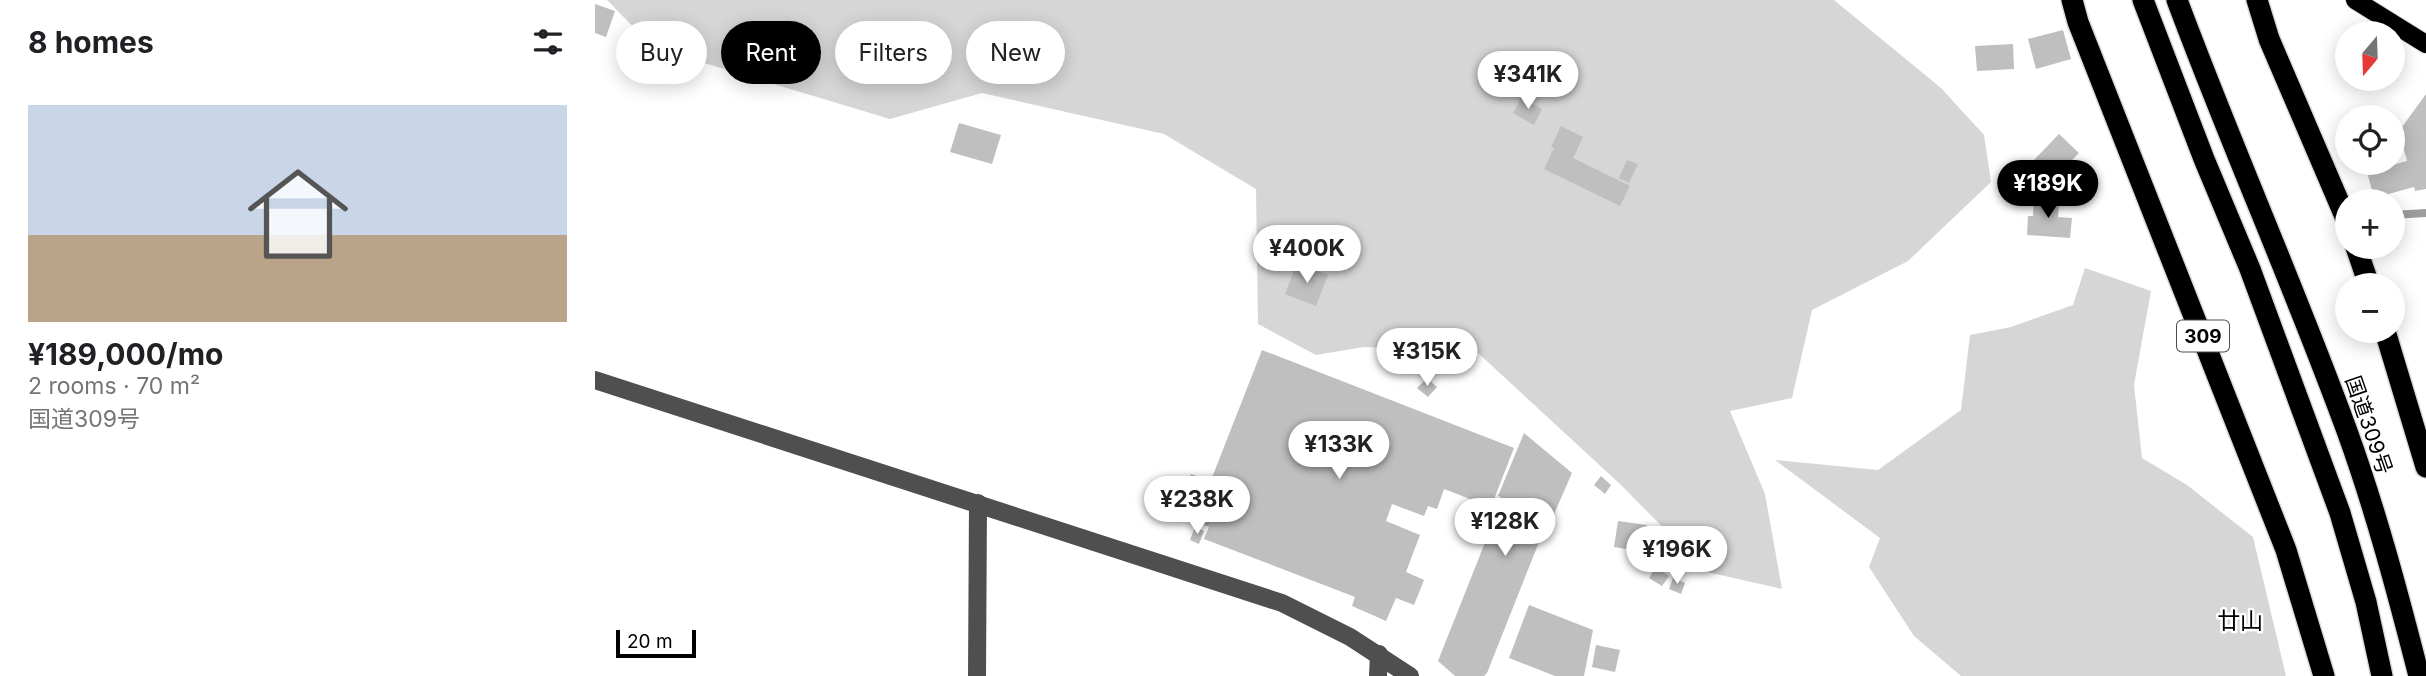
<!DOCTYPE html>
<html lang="en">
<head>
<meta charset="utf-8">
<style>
	:root { --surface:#fff; --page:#f6f6f6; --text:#202124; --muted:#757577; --line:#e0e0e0; --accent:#000 }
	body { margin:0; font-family:Inter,"Noto Sans JP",sans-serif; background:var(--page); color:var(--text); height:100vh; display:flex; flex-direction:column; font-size:26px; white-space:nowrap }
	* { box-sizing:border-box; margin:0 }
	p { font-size:23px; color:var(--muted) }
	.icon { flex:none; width:38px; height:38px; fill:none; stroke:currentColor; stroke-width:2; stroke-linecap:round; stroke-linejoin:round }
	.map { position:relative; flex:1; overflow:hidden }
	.panel { display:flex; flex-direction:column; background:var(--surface); width:595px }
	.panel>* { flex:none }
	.hud { position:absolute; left:21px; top:21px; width:665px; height:63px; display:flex; gap:14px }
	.needle { width:46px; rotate:199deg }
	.buttons { position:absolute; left:1740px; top:21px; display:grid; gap:14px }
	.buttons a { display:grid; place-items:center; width:70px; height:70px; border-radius:50%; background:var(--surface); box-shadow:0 4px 18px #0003; font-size:35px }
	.scale { position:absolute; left:21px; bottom:18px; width:80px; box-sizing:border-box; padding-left:7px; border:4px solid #000; border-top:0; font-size:19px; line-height:24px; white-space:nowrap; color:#000; -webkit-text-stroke:5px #fff; paint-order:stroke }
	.price { position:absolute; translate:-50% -60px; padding:0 16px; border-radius:24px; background:#fff; color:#222; font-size:23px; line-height:46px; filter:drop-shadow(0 2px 4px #0008) }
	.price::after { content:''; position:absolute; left:50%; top:42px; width:21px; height:16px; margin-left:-10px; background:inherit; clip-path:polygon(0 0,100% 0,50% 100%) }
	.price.on { background:var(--accent); color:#fff }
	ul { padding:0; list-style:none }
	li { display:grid; align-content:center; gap:14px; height:371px; padding:0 28px }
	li+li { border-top:2px solid var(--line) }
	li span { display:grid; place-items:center; height:217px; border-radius:0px; color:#555 }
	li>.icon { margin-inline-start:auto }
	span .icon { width:126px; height:126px; fill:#fffc; stroke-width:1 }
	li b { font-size:30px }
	h2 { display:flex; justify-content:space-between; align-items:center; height:84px; padding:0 28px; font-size:30px }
	.chip { padding:0 24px; border-radius:32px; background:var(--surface); box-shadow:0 4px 18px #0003; font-size:24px; line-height:63px }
	.chip.on { background:var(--accent); color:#fff }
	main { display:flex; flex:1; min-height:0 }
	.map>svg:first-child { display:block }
	.green { fill:#d6d6d6 }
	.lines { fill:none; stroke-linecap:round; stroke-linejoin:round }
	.stream { stroke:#9d9d9d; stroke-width:8 }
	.building { fill:#bfbfbf }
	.major-casing { stroke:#dbdbdb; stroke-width:20 }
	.highway-casing { stroke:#dbdbdb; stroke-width:24 }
	.minor { stroke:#4f4f4f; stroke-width:18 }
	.major { stroke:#000; stroke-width:18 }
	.highway { stroke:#000; stroke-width:21 }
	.labels { text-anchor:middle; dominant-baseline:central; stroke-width:5; stroke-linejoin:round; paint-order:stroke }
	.shield { fill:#fff; stroke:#4c4c4c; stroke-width:2 }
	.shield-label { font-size:19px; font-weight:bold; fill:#000 }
	.street-label { font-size:21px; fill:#000; stroke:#fff }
	.neighbourhood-label { font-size:23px; fill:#000; stroke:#fff }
</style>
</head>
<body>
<main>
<section class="panel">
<h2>8 homes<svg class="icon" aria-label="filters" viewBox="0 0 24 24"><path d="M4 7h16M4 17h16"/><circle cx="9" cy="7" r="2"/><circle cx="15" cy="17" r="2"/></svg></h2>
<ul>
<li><span style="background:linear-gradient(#c9d6e8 60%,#b9a48a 0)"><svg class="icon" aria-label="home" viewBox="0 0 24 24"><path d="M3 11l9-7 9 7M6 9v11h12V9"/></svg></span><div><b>¥189,000/mo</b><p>2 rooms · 70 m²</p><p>国道309号</p></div></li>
</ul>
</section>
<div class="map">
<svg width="1831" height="676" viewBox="0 0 1831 676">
	<rect width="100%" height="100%" fill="#fff"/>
	<g class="green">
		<path d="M 12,0 L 1239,0 L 1346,88 L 1389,135 L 1396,182 L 1313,261 L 1217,310 L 1197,398 L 1135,411 L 1170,494 L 1187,589 L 1112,572 L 1025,484 L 882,352 L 769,347 L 721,355 L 663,324 L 661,189 L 569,134 L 387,93 L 295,119 L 59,48 Z"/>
		<path d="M 1490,268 L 1556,291 L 1539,385 L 1547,458 L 1592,485 L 1658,537 L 1691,676 L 1366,676 L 1319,636 L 1274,567 L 1285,538 L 1180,460 L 1283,470 L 1366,410 L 1375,335 L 1416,327 L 1478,305 Z"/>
	</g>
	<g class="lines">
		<path class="stream" d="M 1797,215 L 1831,213"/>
	</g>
	<g class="building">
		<path d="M 0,4 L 20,11 L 11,37 L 0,33 Z"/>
		<path d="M 1468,30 L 1476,59 L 1441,69 L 1433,39 Z"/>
		<path d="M 1418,44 L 1419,69 L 1382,71 L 1380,46 Z"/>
		<path d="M 1831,94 L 1831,189 L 1820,191 L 1819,187 L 1779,198 L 1772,172 L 1812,161 L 1804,131 Z"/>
		<path d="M 926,98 L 947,109 L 939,125 L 918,113 Z"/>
		<path d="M 364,123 L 406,135 L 397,164 L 355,152 Z"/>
		<path d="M 966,126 L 988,137 L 978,158 L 1035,186 L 1025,206 L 949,169 L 959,148 L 956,147 Z"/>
		<path d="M 1464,134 L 1484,153 L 1466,171 L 1463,168 L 1456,170 L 1449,166 L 1446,169 L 1438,161 Z"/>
		<path d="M 1032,160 L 1043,164 L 1034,183 L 1024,178 Z"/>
		<path d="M 1440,170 L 1460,171 L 1459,186 L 1439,185 Z"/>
		<path d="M 1439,197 L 1464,198 L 1463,217 L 1477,218 L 1475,238 L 1432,235 L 1433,216 L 1438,216 Z"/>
		<path d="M 702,263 L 733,275 L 721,306 L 690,294 Z"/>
		<path d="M 667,350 L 919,448 L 896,507 L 849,489 L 842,509 L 833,506 L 829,516 L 797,504 L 791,521 L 825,535 L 811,572 L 829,580 L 819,605 L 801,598 L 791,621 L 757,606 L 760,597 L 609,539 L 614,527 L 600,521 Z"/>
		<path d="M 832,378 L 842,387 L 833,397 L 822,388 Z"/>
		<path d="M 929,433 L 977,473 L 953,528 L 950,527 L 892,673 L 889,676 L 860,676 L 843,661 L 897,525 L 879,517 L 884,504 L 902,511 L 906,497 L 903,496 Z"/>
		<path d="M 596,474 L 612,480 L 606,495 L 590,489 Z"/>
		<path d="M 1006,476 L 1016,485 L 1010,494 L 999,485 Z"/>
		<path d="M 1023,521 L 1052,525 L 1048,552 L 1019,547 Z"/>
		<path d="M 600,527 L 609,531 L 604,544 L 595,540 Z"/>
		<path d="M 1059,533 L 1085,549 L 1075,571 L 1066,566 L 1067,562 L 1049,553 Z"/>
		<path d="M 1061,567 L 1074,576 L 1067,586 L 1054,578 Z"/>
		<path d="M 1078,578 L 1090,583 L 1086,594 L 1074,589 Z"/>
		<path d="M 934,605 L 998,630 L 989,676 L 960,676 L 914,658 Z"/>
		<path d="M 1001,645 L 1025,650 L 1020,672 L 997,667 Z"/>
	</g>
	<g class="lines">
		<g class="major-casing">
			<path id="major" d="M 1760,0 L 1831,44"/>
		</g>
		<g class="highway-casing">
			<g id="highway">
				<path d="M 1477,0 L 1483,22 L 1691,550 L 1729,676"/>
				<path d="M 1548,0 L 1609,159 L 1655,269 L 1745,513 L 1771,602 L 1787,676"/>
				<path d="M 1582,0 C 1636,145 1699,286 1752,431 C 1781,511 1803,594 1824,676"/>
				<path d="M 1662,0 L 1674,39 L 1752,221"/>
				<path d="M 1761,247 L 1774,285"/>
				<path d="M 1790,331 L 1831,467"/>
			</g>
		</g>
		<g class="minor">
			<path d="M 0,380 L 687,603 L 755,637 L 815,676"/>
			<path d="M 382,676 L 383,503"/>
			<path d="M 783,676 L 784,654"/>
		</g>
		<use href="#major" class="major"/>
		<use href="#highway" class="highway"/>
	</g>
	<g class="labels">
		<rect class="shield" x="1582" y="320.5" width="52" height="31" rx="5"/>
		<g class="shield-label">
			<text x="1608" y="336">309</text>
		</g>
		<g class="street-label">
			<text transform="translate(1774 425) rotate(71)">国道309号</text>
		</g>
		<g class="neighbourhood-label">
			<text x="1645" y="621">廿山</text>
		</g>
	</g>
</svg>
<div class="buttons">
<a><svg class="needle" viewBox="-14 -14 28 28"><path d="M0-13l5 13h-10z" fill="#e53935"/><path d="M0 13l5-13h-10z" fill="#757577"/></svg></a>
<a><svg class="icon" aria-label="locate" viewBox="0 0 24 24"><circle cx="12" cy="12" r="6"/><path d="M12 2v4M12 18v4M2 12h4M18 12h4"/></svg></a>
<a>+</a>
<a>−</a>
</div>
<div class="scale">20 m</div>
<b class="price" style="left:933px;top:111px">¥341K</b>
<b class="price on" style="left:1453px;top:220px">¥189K</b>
<b class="price" style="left:712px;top:285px">¥400K</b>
<b class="price" style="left:832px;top:388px">¥315K</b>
<b class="price" style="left:744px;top:481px">¥133K</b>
<b class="price" style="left:602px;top:536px">¥238K</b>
<b class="price" style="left:910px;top:558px">¥128K</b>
<b class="price" style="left:1082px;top:586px">¥196K</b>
<div class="hud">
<a class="chip">Buy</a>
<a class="chip on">Rent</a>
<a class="chip">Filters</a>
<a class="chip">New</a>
</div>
</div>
</main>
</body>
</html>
